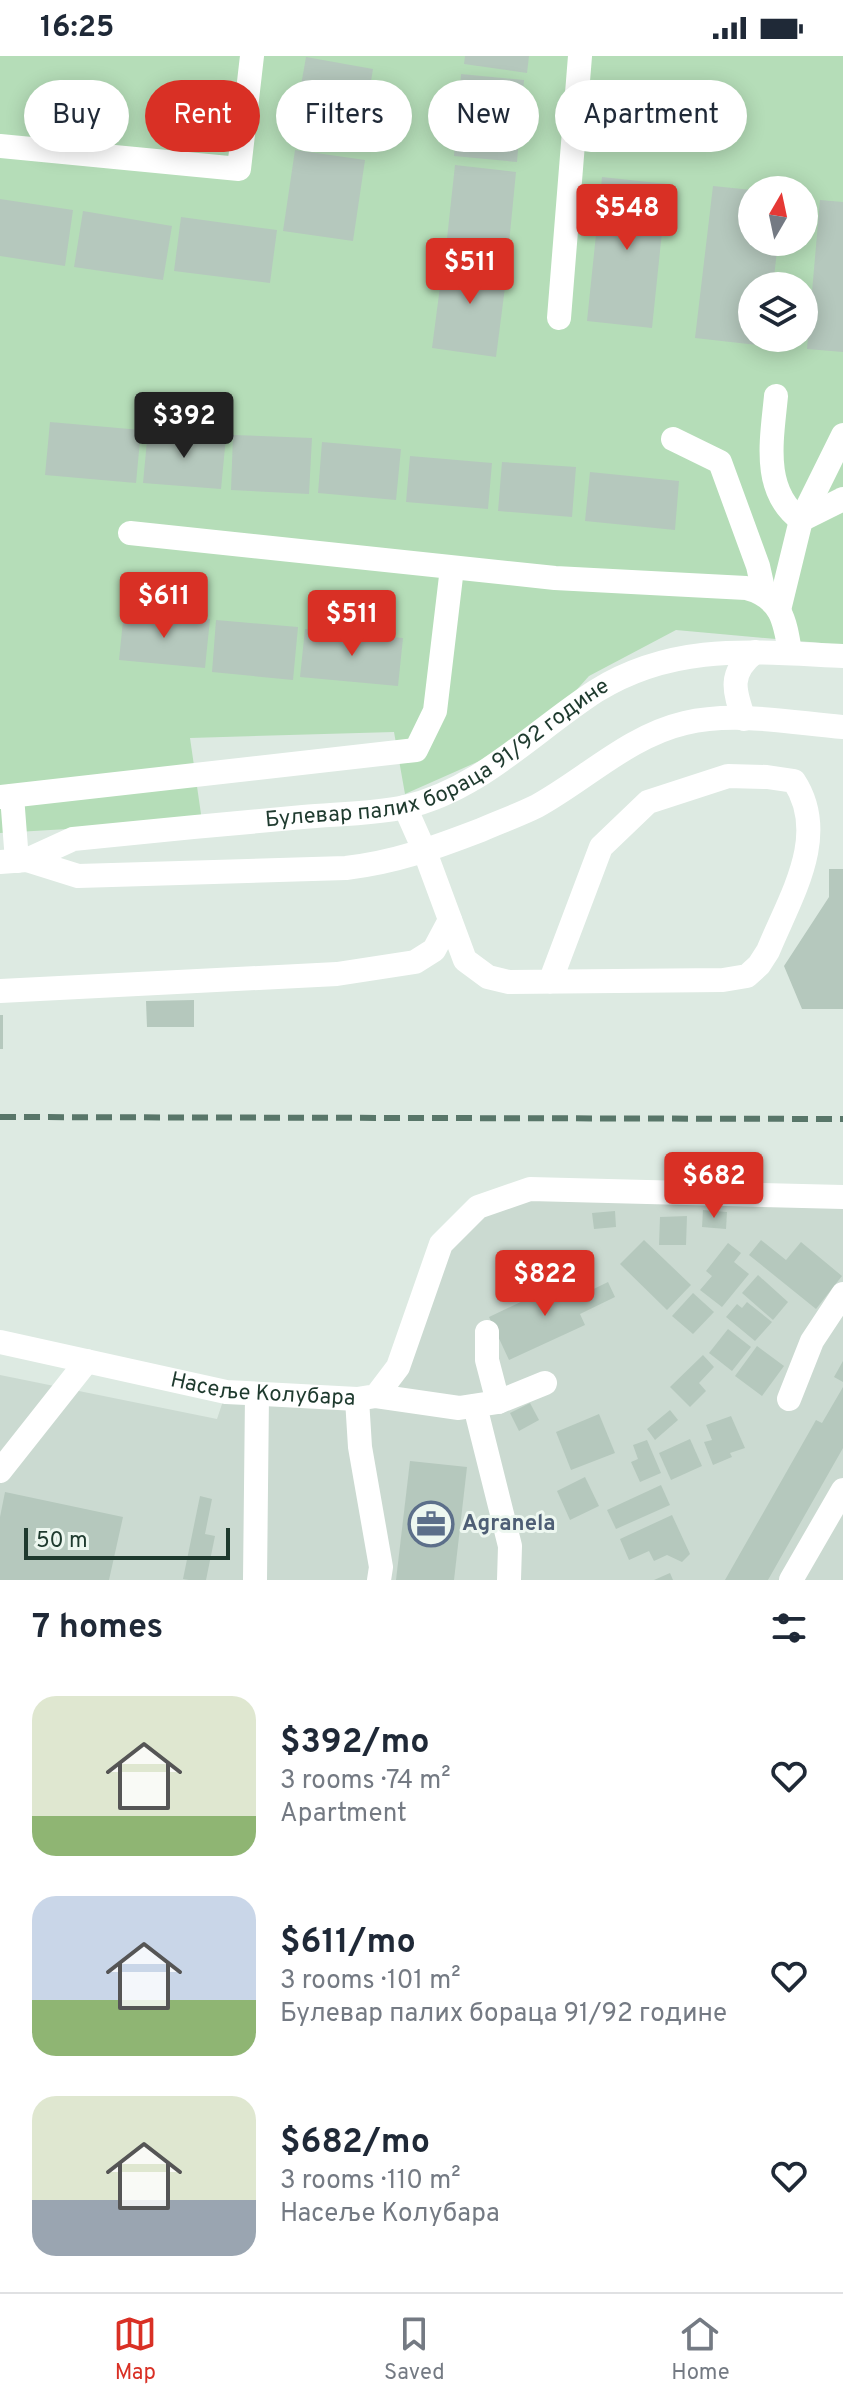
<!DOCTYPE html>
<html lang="en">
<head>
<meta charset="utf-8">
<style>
	:root { --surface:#fff; --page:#f2f2f3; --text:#1f2937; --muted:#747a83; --line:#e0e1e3; --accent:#d93025 }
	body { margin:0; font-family:Overpass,sans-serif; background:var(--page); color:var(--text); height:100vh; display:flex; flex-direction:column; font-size:30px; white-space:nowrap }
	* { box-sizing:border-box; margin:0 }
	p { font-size:26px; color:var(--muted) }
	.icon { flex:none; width:44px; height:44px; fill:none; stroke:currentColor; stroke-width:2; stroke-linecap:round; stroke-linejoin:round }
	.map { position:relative; height:1524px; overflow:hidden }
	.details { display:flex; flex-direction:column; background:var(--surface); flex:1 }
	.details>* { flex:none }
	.banner { position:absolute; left:24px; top:24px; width:796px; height:72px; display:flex; gap:16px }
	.needle { width:52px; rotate:9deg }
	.controls { position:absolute; left:738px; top:120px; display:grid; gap:16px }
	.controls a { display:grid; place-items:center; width:80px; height:80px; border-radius:50%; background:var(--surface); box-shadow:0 4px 20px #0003; font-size:40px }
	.scale { position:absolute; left:24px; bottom:20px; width:206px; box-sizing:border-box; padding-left:8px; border:4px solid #1e3a2e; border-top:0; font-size:22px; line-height:28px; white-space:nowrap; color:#1e3a2e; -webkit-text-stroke:6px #edf7f0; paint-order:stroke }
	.price { position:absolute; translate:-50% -68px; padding:0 18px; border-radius:8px; background:var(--accent); color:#fff; font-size:26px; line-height:52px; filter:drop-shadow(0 2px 4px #0008) }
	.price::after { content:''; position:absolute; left:50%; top:48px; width:24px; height:18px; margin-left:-12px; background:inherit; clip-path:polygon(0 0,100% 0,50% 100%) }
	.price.current { background:#222; color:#fff }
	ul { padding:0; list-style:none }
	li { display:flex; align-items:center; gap:24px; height:200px; padding:0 32px }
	li span { display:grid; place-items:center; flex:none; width:224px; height:160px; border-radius:24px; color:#555 }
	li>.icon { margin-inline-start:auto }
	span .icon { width:96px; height:96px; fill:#fffc; stroke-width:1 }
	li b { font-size:34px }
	h2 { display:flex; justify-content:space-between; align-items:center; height:96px; padding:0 32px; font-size:34px }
	.tag { padding:0 28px; border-radius:36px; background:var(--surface); box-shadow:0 4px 20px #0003; font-size:28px; line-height:72px }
	.tag.current { background:var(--accent); color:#fff }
	.status { display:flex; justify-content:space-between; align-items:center; height:56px; padding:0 40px; background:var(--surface); direction:ltr }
	.status svg { height:22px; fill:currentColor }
	.menu { display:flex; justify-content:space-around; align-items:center; height:112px; border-top:2px solid var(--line); background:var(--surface); font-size:22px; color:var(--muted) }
	.menu a { display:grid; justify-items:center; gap:4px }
	.menu .current { color:var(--accent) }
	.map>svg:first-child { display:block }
	.built { fill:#cbdad1 }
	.green { fill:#b5ddb8; fill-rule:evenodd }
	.building { fill:#b5c8bd }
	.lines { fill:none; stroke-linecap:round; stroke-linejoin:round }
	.minor { stroke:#fff; stroke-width:24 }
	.rail { stroke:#587669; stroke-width:6; stroke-dasharray:16 8; stroke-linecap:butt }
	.labels { text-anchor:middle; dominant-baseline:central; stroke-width:6; stroke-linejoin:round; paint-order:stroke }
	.street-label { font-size:22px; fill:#1e3a2e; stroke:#edf7f0 }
	.service-label { font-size:22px; font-weight:bold; fill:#4e5e75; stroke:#edf7f0; text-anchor:start }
</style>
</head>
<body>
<div class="status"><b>16:25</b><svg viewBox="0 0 49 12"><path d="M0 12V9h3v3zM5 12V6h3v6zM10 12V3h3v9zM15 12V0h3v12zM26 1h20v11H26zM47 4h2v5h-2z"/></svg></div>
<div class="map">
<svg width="843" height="1524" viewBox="0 0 843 1524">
	<rect width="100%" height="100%" fill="#ddeae2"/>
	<path class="built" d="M 530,1133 L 843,1141 L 843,1524 L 0,1524 L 0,1319 L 217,1363 L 226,1336 L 375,1340 L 441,1188 Z"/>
	<path class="green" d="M 0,0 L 843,0 L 843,589 L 676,574 L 589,620 L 554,659 L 529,683 L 405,738 L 394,676 L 190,682 L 202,765 L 0,777 ZM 752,134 L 804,134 L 804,186 L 752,186 ZM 752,230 L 804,230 L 804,282 L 752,282 Z"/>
	<g class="building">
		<path d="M 465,0 L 529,0 L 527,17 L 464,8 Z"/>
		<path d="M 306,1 L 373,13 L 361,86 L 293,75 Z"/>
		<path d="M 461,18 L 524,24 L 517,106 L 454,100 Z"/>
		<path d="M 295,94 L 365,104 L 353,185 L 283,175 Z"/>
		<path d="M 455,109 L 516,116 L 508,198 L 446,192 Z"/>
		<path d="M 602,121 L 667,128 L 652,272 L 587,265 Z"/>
		<path d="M 713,130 L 752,134 L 752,186 L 778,186 L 773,230 L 752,230 L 752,282 L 767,282 L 766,290 L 695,282 Z"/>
		<path d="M 0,143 L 73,154 L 65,210 L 0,200 Z"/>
		<path d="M 820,144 L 843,146 L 843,296 L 807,293 Z"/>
		<path d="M 83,155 L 172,170 L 163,224 L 74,211 Z"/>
		<path d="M 181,161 L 277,174 L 270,227 L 174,215 Z"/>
		<path d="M 444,200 L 508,208 L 496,301 L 432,292 Z"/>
		<path d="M 50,366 L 141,374 L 136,427 L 45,419 Z"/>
		<path d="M 148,374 L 226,381 L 221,433 L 143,427 Z"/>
		<path d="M 233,379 L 312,382 L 309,438 L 231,434 Z"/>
		<path d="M 322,386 L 401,393 L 396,444 L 318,437 Z"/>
		<path d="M 410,400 L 492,407 L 488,453 L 406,446 Z"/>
		<path d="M 502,406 L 576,411 L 572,461 L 498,455 Z"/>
		<path d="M 590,416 L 679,425 L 675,474 L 585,465 Z"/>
		<path d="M 124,555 L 210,563 L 205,612 L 119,604 Z"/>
		<path d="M 216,564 L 298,571 L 293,624 L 212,616 Z"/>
		<path d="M 305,573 L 403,582 L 398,630 L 300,621 Z"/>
		<path d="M 829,813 L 843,813 L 843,953 L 802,953 L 784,910 L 829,841 Z"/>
		<path d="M 194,944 L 194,971 L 147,971 L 146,945 Z"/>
		<rect x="0" y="959" width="3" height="34"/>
		<path d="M 703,1154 L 727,1156 L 726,1173 L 702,1171 Z"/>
		<path d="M 615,1155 L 616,1171 L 594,1173 L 592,1157 Z"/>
		<path d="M 687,1160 L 686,1189 L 659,1189 L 660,1161 Z"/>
		<path d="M 644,1184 L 691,1229 L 667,1254 L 620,1208 Z"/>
		<path d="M 761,1184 L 786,1204 L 801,1186 L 842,1220 L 816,1253 L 749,1199 Z"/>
		<path d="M 728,1187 L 741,1197 L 734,1206 L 749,1218 L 722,1251 L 700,1234 L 712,1220 L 706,1215 Z"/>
		<path d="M 758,1219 L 788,1246 L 773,1264 L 742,1237 Z"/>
		<path d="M 563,1226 L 571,1244 L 608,1226 L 615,1241 L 580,1258 L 585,1269 L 509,1304 L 489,1261 Z"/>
		<path d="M 693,1237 L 714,1256 L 693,1278 L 672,1260 Z"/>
		<path d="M 747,1246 L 772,1266 L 755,1285 L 726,1261 L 737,1248 L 742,1252 Z"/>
		<path d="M 728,1273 L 751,1291 L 732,1315 L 709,1297 Z"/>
		<path d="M 757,1290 L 784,1310 L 762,1340 L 735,1320 Z"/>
		<path d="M 703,1299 L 714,1311 L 699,1327 L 706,1335 L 690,1351 L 670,1331 Z"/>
		<path d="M 843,1305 L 843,1326 L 834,1321 Z"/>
		<path d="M 843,1331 L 843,1392 L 768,1524 L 725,1524 L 816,1364 L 822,1367 Z"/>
		<path d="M 530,1347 L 539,1364 L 519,1375 L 510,1357 Z"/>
		<path d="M 670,1354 L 678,1364 L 655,1384 L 647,1373 Z"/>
		<path d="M 599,1358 L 615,1397 L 571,1414 L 556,1376 Z"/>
		<path d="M 731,1360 L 745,1392 L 730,1397 L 732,1401 L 713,1409 L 704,1386 L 712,1384 L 706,1369 Z"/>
		<path d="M 690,1383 L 702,1410 L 671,1424 L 659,1397 Z"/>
		<path d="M 647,1384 L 661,1417 L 640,1426 L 631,1406 L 638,1403 L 633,1389 Z"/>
		<path d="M 410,1405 L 467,1411 L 454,1524 L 396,1524 Z"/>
		<path d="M 585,1421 L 599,1450 L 570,1464 L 557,1435 Z"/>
		<path d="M 661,1429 L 670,1449 L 616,1473 L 607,1454 Z"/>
		<path d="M 5,1436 L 123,1461 L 109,1524 L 0,1524 L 0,1461 Z"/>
		<path d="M 200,1440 L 212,1443 L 205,1478 L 215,1480 L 206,1524 L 189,1524 L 183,1523 Z"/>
		<path d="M 672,1459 L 690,1498 L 682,1506 L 667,1499 L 654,1505 L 649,1495 L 629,1504 L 620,1483 Z"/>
		<path d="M 670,1517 L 673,1524 L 654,1524 Z"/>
	</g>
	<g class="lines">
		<g class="minor">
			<path d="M 0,90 L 239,113 L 252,0"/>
			<path d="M 559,262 L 580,0"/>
			<path d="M 776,340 C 772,383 761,435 801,464"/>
			<path d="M 673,383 L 720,406 L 758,510 L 764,537"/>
			<path d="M 801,464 L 843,443"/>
			<path d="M 130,477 L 555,522 L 746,532 C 781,541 785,564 790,596"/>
			<path d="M 779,554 L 801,464 L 843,379"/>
			<path d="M 744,663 C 734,635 728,617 755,596"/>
			<path d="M 12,740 L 17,805"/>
			<path d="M 0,741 L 416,694 L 435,655 L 452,512"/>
			<path d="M 405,751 L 425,796 L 465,904 L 488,921 L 509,926 L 723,924 L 747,920 L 759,909 L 768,895 C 790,841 830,780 794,725 L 767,721 L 728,720 L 648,746 L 601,791 L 550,926"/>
			<path d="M 27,804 L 78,820 L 346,812 C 396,806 434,792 481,774 C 499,766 519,759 537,750 C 586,723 629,680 685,667 C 735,655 793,667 843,671"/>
			<path id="s1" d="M 0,806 L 27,804 L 73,783 C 150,775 226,768 303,761 C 336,758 373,758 405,751 C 480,734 534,675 596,635 C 675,586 755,596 843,600"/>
			<path d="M 0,935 L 337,918 L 415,906 L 434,894 L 450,864"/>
			<path d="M 487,1276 L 487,1304 L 498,1346"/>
			<path id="s2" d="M 0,1286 L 226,1336 L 357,1343 L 376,1340 L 398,1311 L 441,1188 L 478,1151 L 530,1133 L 843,1141"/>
			<path d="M 376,1340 L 459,1352 L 498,1346 L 545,1327"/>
			<path d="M 357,1343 L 360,1391 L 381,1511 L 379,1524"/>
			<path d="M 789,1343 L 812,1285 L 843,1238"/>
			<path d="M 475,1350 L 510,1490 L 509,1524"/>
			<path d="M 0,1415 L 87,1305"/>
			<path d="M 255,1524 L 257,1339"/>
			<path d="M 791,1524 L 843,1434"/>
		</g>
		<path class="rail" d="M 0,1061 L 843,1063"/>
	</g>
	<defs>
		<g id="office-ring" transform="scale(2.3)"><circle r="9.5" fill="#edf7f0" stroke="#5c6f8a" stroke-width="1.5"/><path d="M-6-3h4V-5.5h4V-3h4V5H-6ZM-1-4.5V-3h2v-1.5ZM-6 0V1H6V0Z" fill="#5c6f8a"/></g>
	</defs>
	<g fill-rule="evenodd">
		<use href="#office-ring" x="431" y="1468"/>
	</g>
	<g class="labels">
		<g class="street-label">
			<text stroke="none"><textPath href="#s1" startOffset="460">Булевар палих бораца 91/92 године</textPath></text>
			<text stroke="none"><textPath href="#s2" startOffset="268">Насеље Колубара</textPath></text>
		</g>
		<g class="service-label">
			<text x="462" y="1468">Agranela</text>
		</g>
	</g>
</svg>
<div class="controls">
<a><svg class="needle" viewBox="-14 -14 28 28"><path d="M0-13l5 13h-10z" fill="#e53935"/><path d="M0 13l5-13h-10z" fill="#747a83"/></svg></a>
<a><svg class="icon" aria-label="layers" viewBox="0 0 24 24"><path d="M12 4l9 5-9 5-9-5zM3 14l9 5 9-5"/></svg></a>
</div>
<div class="scale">50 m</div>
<b class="price" style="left:627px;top:196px">$548</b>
<b class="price" style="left:470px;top:250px">$511</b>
<b class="price current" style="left:184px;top:404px">$392</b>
<b class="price" style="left:164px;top:584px">$611</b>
<b class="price" style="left:352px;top:602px">$511</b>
<b class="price" style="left:714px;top:1164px">$682</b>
<b class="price" style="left:545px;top:1262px">$822</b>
<div class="banner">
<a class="tag">Buy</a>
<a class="tag current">Rent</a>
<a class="tag">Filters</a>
<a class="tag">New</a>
<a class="tag">Apartment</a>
</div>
</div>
<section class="details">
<h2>7 homes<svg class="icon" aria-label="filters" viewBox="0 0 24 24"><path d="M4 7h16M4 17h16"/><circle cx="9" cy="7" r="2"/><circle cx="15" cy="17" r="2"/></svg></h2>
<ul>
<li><span style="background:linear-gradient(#dfe7d0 75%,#8fb573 0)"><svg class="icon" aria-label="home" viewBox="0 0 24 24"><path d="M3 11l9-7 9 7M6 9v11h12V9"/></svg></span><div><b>$392/mo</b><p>3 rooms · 74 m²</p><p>Apartment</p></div><svg class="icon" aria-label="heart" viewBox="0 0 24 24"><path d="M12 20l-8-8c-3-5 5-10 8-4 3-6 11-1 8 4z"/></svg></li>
<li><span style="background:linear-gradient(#c9d6e8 65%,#8fb573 0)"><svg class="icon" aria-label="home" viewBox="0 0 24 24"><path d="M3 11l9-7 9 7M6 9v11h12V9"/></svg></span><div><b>$611/mo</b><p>3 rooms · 101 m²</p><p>Булевар палих бораца 91/92 године</p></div><svg class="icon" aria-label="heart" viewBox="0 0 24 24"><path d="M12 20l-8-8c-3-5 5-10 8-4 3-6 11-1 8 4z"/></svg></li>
<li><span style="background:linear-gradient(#dfe7d0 65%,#9aa5b1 0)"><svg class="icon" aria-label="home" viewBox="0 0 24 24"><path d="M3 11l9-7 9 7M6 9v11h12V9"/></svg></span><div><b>$682/mo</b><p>3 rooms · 110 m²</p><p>Насеље Колубара</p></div><svg class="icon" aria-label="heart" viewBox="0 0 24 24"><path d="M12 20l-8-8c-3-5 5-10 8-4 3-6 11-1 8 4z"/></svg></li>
</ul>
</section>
<nav class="menu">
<a class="current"><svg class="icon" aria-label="map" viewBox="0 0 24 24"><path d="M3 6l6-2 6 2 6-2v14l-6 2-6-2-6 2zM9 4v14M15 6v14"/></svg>Map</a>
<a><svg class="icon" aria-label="saved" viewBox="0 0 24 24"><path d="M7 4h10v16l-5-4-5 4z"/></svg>Saved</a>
<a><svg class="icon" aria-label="home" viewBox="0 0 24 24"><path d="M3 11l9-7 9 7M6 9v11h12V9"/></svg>Home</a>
</nav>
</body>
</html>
